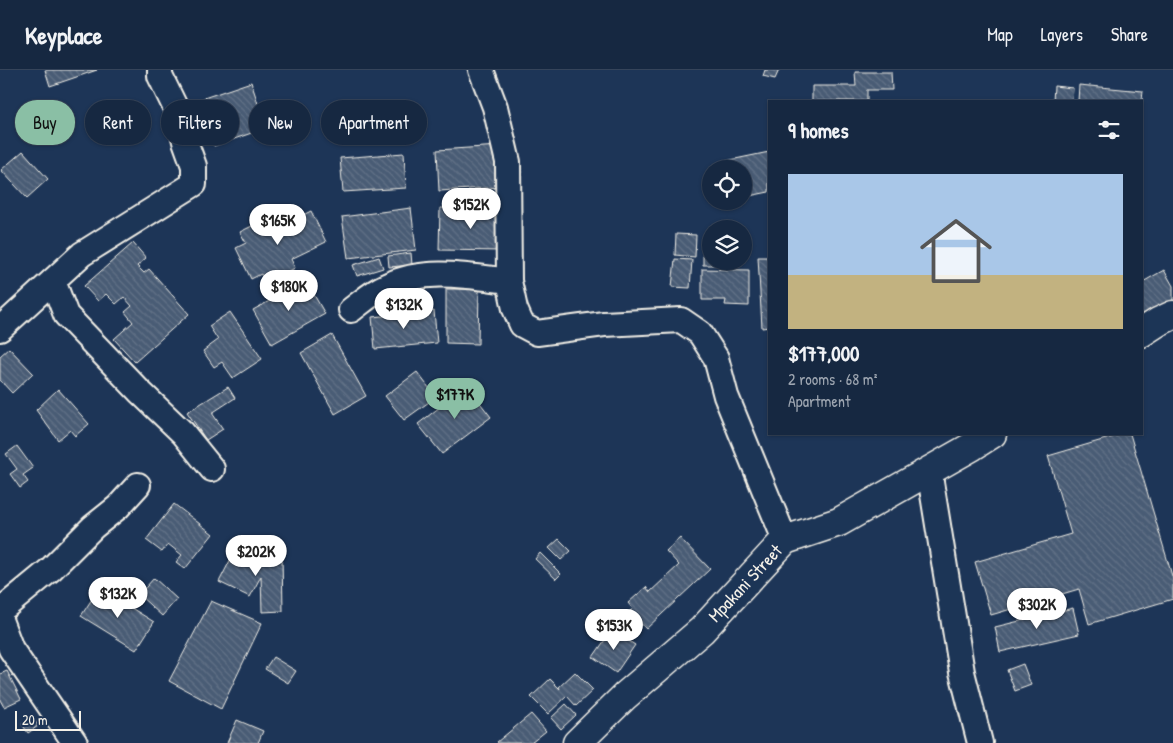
<!DOCTYPE html>
<html lang="en">
<head>
<meta charset="utf-8">
<style>
	:root { --surface:#162841; --page:#23344c; --text:#f1f3f6; --muted:#9ea6b1; --line:#35445a; --accent:#8abfa5 }
	body { margin:0; font-family:"Patrick Hand",sans-serif; background:var(--page); color:var(--text); height:100vh; display:flex; flex-direction:column; font-size:19px; white-space:nowrap }
	* { box-sizing:border-box; margin:0 }
	p { font-size:16px; color:var(--muted) }
	.icon { flex:none; width:28px; height:28px; fill:none; stroke:currentColor; stroke-width:2; stroke-linecap:round; stroke-linejoin:round }
	.map { position:relative; flex:1; overflow:hidden }
	.drawer { position:absolute; left:768px; top:30px; width:375px; height:335px; display:flex; flex-direction:column; background:var(--surface); border-radius:0px; box-shadow:0 1px 4px #0004,0 0 0 1px var(--line) }
	.drawer>* { flex:none }
	.banner { position:absolute; left:15px; top:30px; width:475px; height:45px; display:flex; gap:10px }
	.fabs { position:absolute; left:702px; top:90px; display:grid; gap:10px }
	.fabs a { display:grid; place-items:center; width:50px; height:50px; border-radius:50%; background:var(--surface); box-shadow:0 1px 4px #0004,0 0 0 1px var(--line); font-size:25px }
	.scale { position:absolute; left:15px; bottom:12px; width:66px; box-sizing:border-box; padding-left:5px; border:2px solid #f4f1e8; border-top:0; font-size:14px; line-height:18px; white-space:nowrap; color:#f4f1e8; -webkit-text-stroke:4px #1d3557; paint-order:stroke }
	.price { position:absolute; translate:-50% -42px; padding:0 11px; border-radius:18px; background:#fff; color:#222; font-size:16px; line-height:32px; filter:drop-shadow(0 1px 2px #0008) }
	.price::after { content:''; position:absolute; left:50%; top:30px; width:15px; height:11px; margin-left:-8px; background:inherit; clip-path:polygon(0 0,100% 0,50% 100%) }
	.price.current { background:var(--accent); color:#111 }
	ul { padding:0; list-style:none }
	li { display:grid; align-content:center; gap:10px; height:265px; padding:0 20px }
	li+li { border-top:1px solid var(--line) }
	li span { display:grid; place-items:center; height:155px; border-radius:0px; color:#555 }
	li>.icon { margin-inline-start:auto }
	span .icon { width:90px; height:90px; fill:#fffc; stroke-width:1 }
	li b { font-size:21px }
	h2 { display:flex; justify-content:space-between; align-items:center; height:60px; padding:0 20px; font-size:21px }
	.chip { padding:0 18px; border-radius:22px; background:var(--surface); box-shadow:0 1px 4px #0004,0 0 0 1px var(--line); font-size:18px; line-height:45px }
	.chip.current { background:var(--accent); color:#111 }
	header { display:flex; align-items:center; gap:30px; box-sizing:border-box; height:70px; padding:0 25px; background:var(--surface); border-bottom:1px solid var(--line) }
	header strong { font-size:24px }
	nav { display:flex; gap:28px; margin-inline-start:auto; font-size:18px }
	.map>svg:first-child { display:block }
	.building { fill:url(#building-back-hatch); stroke:#f4f1e8 }
	.lines { fill:none; stroke-linecap:round; stroke-linejoin:round }
	.street-casing { stroke:#f4f1e8; stroke-width:28 }
	.secondary-casing { stroke:#f4f1e8; stroke-width:31 }
	.street { stroke:#1d3557; stroke-width:24 }
	.secondary { stroke:#1d3557; stroke-width:28 }
	.labels { text-anchor:middle; dominant-baseline:central; stroke-width:4; stroke-linejoin:round; paint-order:stroke }
	.street-label { font-size:18px; fill:#f4f1e8; stroke:#1d3557 }
</style>
</head>
<body>
<header>
<strong>Keyplace</strong>
<nav><a>Map</a><a>Layers</a><a>Share</a></nav>
</header>
<div class="map">
<svg width="1173" height="673" viewBox="0 0 1173 673">
	<defs>
		<pattern id="building-back-hatch" width="6" height="6" patternUnits="userSpaceOnUse" patternTransform="scale(1.25)"><rect width="6" height="6" fill="#485b74"/><path d="M-1 5l2 2M0 0l6 6M5-1l2 2" fill="none" stroke="#637388"/></pattern>
	</defs>
	<rect width="100%" height="100%" fill="#1d3557"/>
	<filter id="ink" filterUnits="userSpaceOnUse"><feTurbulence type="fractalNoise" baseFrequency=".02" numOctaves="2"/><feDisplacementMap in="SourceGraphic" scale="10" xChannelSelector="R" yChannelSelector="G"/><feConvolveMatrix kernelMatrix="1 2 1 2 8 2 1 2 1" color-interpolation-filters="sRGB"/></filter>
	<g filter="url(#ink)">
		<g class="building">
			<path d="M 45,0 L 97,0 L 50,16 Z"/>
			<path d="M 765,0 L 779,0 L 775,9 L 763,6 Z"/>
			<path d="M 855,2 L 891,2 L 892,20 L 867,20 L 867,31 L 812,31 L 812,16 L 856,16 Z"/>
			<path d="M 251,12 L 266,58 L 214,76 L 198,30 Z"/>
			<path d="M 1079,15 L 1143,21 L 1141,39 L 1141,31 L 1078,31 Z"/>
			<path d="M 1054,16 L 1073,18 L 1072,31 L 1053,31 Z"/>
			<path d="M 500,76 L 503,117 L 439,121 L 437,80 Z"/>
			<path d="M 23,81 L 48,109 L 27,128 L 1,100 Z"/>
			<path d="M 769,82 L 769,122 L 744,127 L 744,99 L 722,99 L 721,92 Z"/>
			<path d="M 404,83 L 406,118 L 343,122 L 340,88 Z"/>
			<path d="M 411,138 L 416,180 L 348,188 L 342,147 Z"/>
			<path d="M 440,138 L 502,139 L 502,181 L 439,180 Z"/>
			<path d="M 311,141 L 326,172 L 291,189 L 295,198 L 266,213 L 261,204 L 251,209 L 236,178 L 246,173 L 240,162 L 270,147 L 275,159 Z"/>
			<path d="M 676,164 L 696,165 L 695,187 L 675,185 Z"/>
			<path d="M 133,173 L 146,188 L 137,196 L 144,203 L 149,199 L 189,244 L 135,292 L 114,269 L 133,252 L 125,242 L 132,236 L 124,227 L 116,234 L 106,224 L 98,231 L 84,216 Z"/>
			<path d="M 703,181 L 711,181 L 711,191 L 725,191 L 725,195 L 703,195 Z"/>
			<path d="M 411,183 L 412,195 L 389,197 L 388,186 Z"/>
			<path d="M 379,187 L 383,198 L 357,206 L 353,195 Z"/>
			<path d="M 758,187 L 769,187 L 769,257 L 762,258 Z"/>
			<path d="M 675,189 L 692,190 L 690,218 L 672,217 Z"/>
			<path d="M 702,199 L 749,200 L 749,236 L 725,235 L 726,230 L 702,230 Z"/>
			<path d="M 1164,200 L 1173,216 L 1173,235 L 1141,252 L 1141,213 Z"/>
			<path d="M 306,211 L 325,244 L 272,274 L 253,240 Z"/>
			<path d="M 446,219 L 479,219 L 478,274 L 446,273 Z"/>
			<path d="M 434,241 L 437,273 L 375,279 L 372,247 Z"/>
			<path d="M 230,242 L 262,289 L 233,308 L 222,292 L 214,297 L 203,281 L 218,270 L 209,256 Z"/>
			<path d="M 332,265 L 366,326 L 335,344 L 301,283 Z"/>
			<path d="M 9,278 L 33,303 L 12,323 L 0,310 L 0,286 Z"/>
			<path d="M 417,302 L 436,327 L 404,350 L 385,326 Z"/>
			<path d="M 467,316 L 491,347 L 442,384 L 418,354 Z"/>
			<path d="M 228,317 L 235,328 L 212,343 L 223,359 L 206,370 L 187,342 Z"/>
			<path d="M 58,319 L 89,354 L 75,366 L 70,360 L 58,370 L 36,340 Z"/>
			<path d="M 1123,364 L 1130,364 L 1173,509 L 1173,529 L 1089,554 L 1079,519 L 991,545 L 975,492 L 1071,464 L 1048,386 Z"/>
			<path d="M 17,376 L 33,398 L 23,405 L 28,412 L 20,418 L 10,404 L 17,399 L 6,384 Z"/>
			<path d="M 174,434 L 213,464 L 185,499 L 176,492 L 182,485 L 168,474 L 162,482 L 146,470 Z"/>
			<path d="M 680,468 L 710,499 L 646,559 L 630,541 L 633,539 L 628,533 L 646,517 L 650,522 L 679,495 L 666,481 Z"/>
			<path d="M 559,469 L 571,481 L 561,490 L 549,478 Z"/>
			<path d="M 238,475 L 260,487 L 282,486 L 283,541 L 262,542 L 261,506 L 250,527 L 219,512 Z"/>
			<path d="M 540,483 L 561,504 L 556,509 L 535,489 Z"/>
			<path d="M 154,508 L 177,529 L 162,546 L 139,525 Z"/>
			<path d="M 99,518 L 154,552 L 136,580 L 81,546 Z"/>
			<path d="M 211,531 L 262,553 L 221,639 L 169,611 Z"/>
			<path d="M 1073,538 L 1079,564 L 1000,582 L 995,557 Z"/>
			<path d="M 612,560 L 635,575 L 616,603 L 593,587 Z"/>
			<path d="M 273,587 L 296,601 L 288,613 L 265,599 Z"/>
			<path d="M 1023,594 L 1031,615 L 1015,621 L 1007,600 Z"/>
			<path d="M 7,601 L 21,629 L 4,637 L 0,630 L 0,604 Z"/>
			<path d="M 575,602 L 593,620 L 576,636 L 567,626 L 548,644 L 531,627 L 550,609 L 560,619 L 559,617 Z"/>
			<path d="M 566,634 L 576,645 L 561,659 L 551,648 Z"/>
			<path d="M 531,644 L 546,661 L 531,673 L 498,673 L 497,672 Z"/>
			<path d="M 33,647 L 38,656 L 28,663 L 22,654 Z"/>
			<path d="M 237,650 L 263,661 L 258,673 L 227,673 Z"/>
		</g>
		<g class="lines">
			<g class="street-casing">
				<g id="street">
					<path d="M 481,0 L 495,37 L 508,92 L 509,211 L 515,239 L 522,255 L 537,263 L 604,254 L 681,250 L 700,263 L 716,288 L 726,326 L 785,470"/>
					<path d="M 53,211 L 66,245 L 139,321 L 183,363 L 212,399"/>
					<path d="M 351,240 C 362,232 374,221 386,216 C 424,197 469,206 509,211"/>
					<path d="M 0,259 L 82,184 L 194,114 L 194,96 L 185,71 L 178,43 L 160,6 L 160,0"/>
					<path d="M 929,400 L 962,602 L 980,673"/>
					<path d="M 0,541 L 51,499 L 93,457 L 118,437 L 138,415"/>
					<path d="M 0,550 L 11,579 L 75,673"/>
				</g>
			</g>
			<g class="secondary-casing">
				<g id="secondary">
					<path d="M 1141,263 L 1158,252 L 1173,245"/>
					<path d="M 577,673 L 625,626 L 702,560 L 785,470 L 839,452 L 973,376 L 992,364"/>
				</g>
			</g>
			<use href="#street" class="street"/>
			<use href="#secondary" class="secondary"/>
		</g>
	</g>
	<g class="labels">
		<g class="street-label">
			<text transform="translate(745 513) rotate(-47)">Mpakani Street</text>
		</g>
	</g>
</svg>
<div class="fabs">
<a><svg class="icon" aria-label="locate" viewBox="0 0 24 24"><circle cx="12" cy="12" r="6"/><path d="M12 2v4M12 18v4M2 12h4M18 12h4"/></svg></a>
<a><svg class="icon" aria-label="layers" viewBox="0 0 24 24"><path d="M12 4l9 5-9 5-9-5zM3 14l9 5 9-5"/></svg></a>
</div>
<div class="scale">20 m</div>
<b class="price" style="left:471px;top:160px">$152K</b>
<b class="price" style="left:278px;top:176px">$165K</b>
<b class="price" style="left:289px;top:242px">$180K</b>
<b class="price" style="left:404px;top:260px">$132K</b>
<b class="price current" style="left:455px;top:350px">$177K</b>
<b class="price" style="left:256px;top:507px">$202K</b>
<b class="price" style="left:118px;top:549px">$132K</b>
<b class="price" style="left:1037px;top:560px">$302K</b>
<b class="price" style="left:614px;top:581px">$153K</b>
<div class="banner">
<a class="chip current">Buy</a>
<a class="chip">Rent</a>
<a class="chip">Filters</a>
<a class="chip">New</a>
<a class="chip">Apartment</a>
</div>
<section class="drawer">
<h2>9 homes<svg class="icon" aria-label="filters" viewBox="0 0 24 24"><path d="M4 7h16M4 17h16"/><circle cx="9" cy="7" r="2"/><circle cx="15" cy="17" r="2"/></svg></h2>
<ul>
<li><span style="background:linear-gradient(#a9c7e8 65%,#c2b280 0)"><svg class="icon" aria-label="home" viewBox="0 0 24 24"><path d="M3 11l9-7 9 7M6 9v11h12V9"/></svg></span><div><b>$177,000</b><p>2 rooms · 68 m²</p><p>Apartment</p></div></li>
</ul>
</section>
</div>
</body>
</html>
